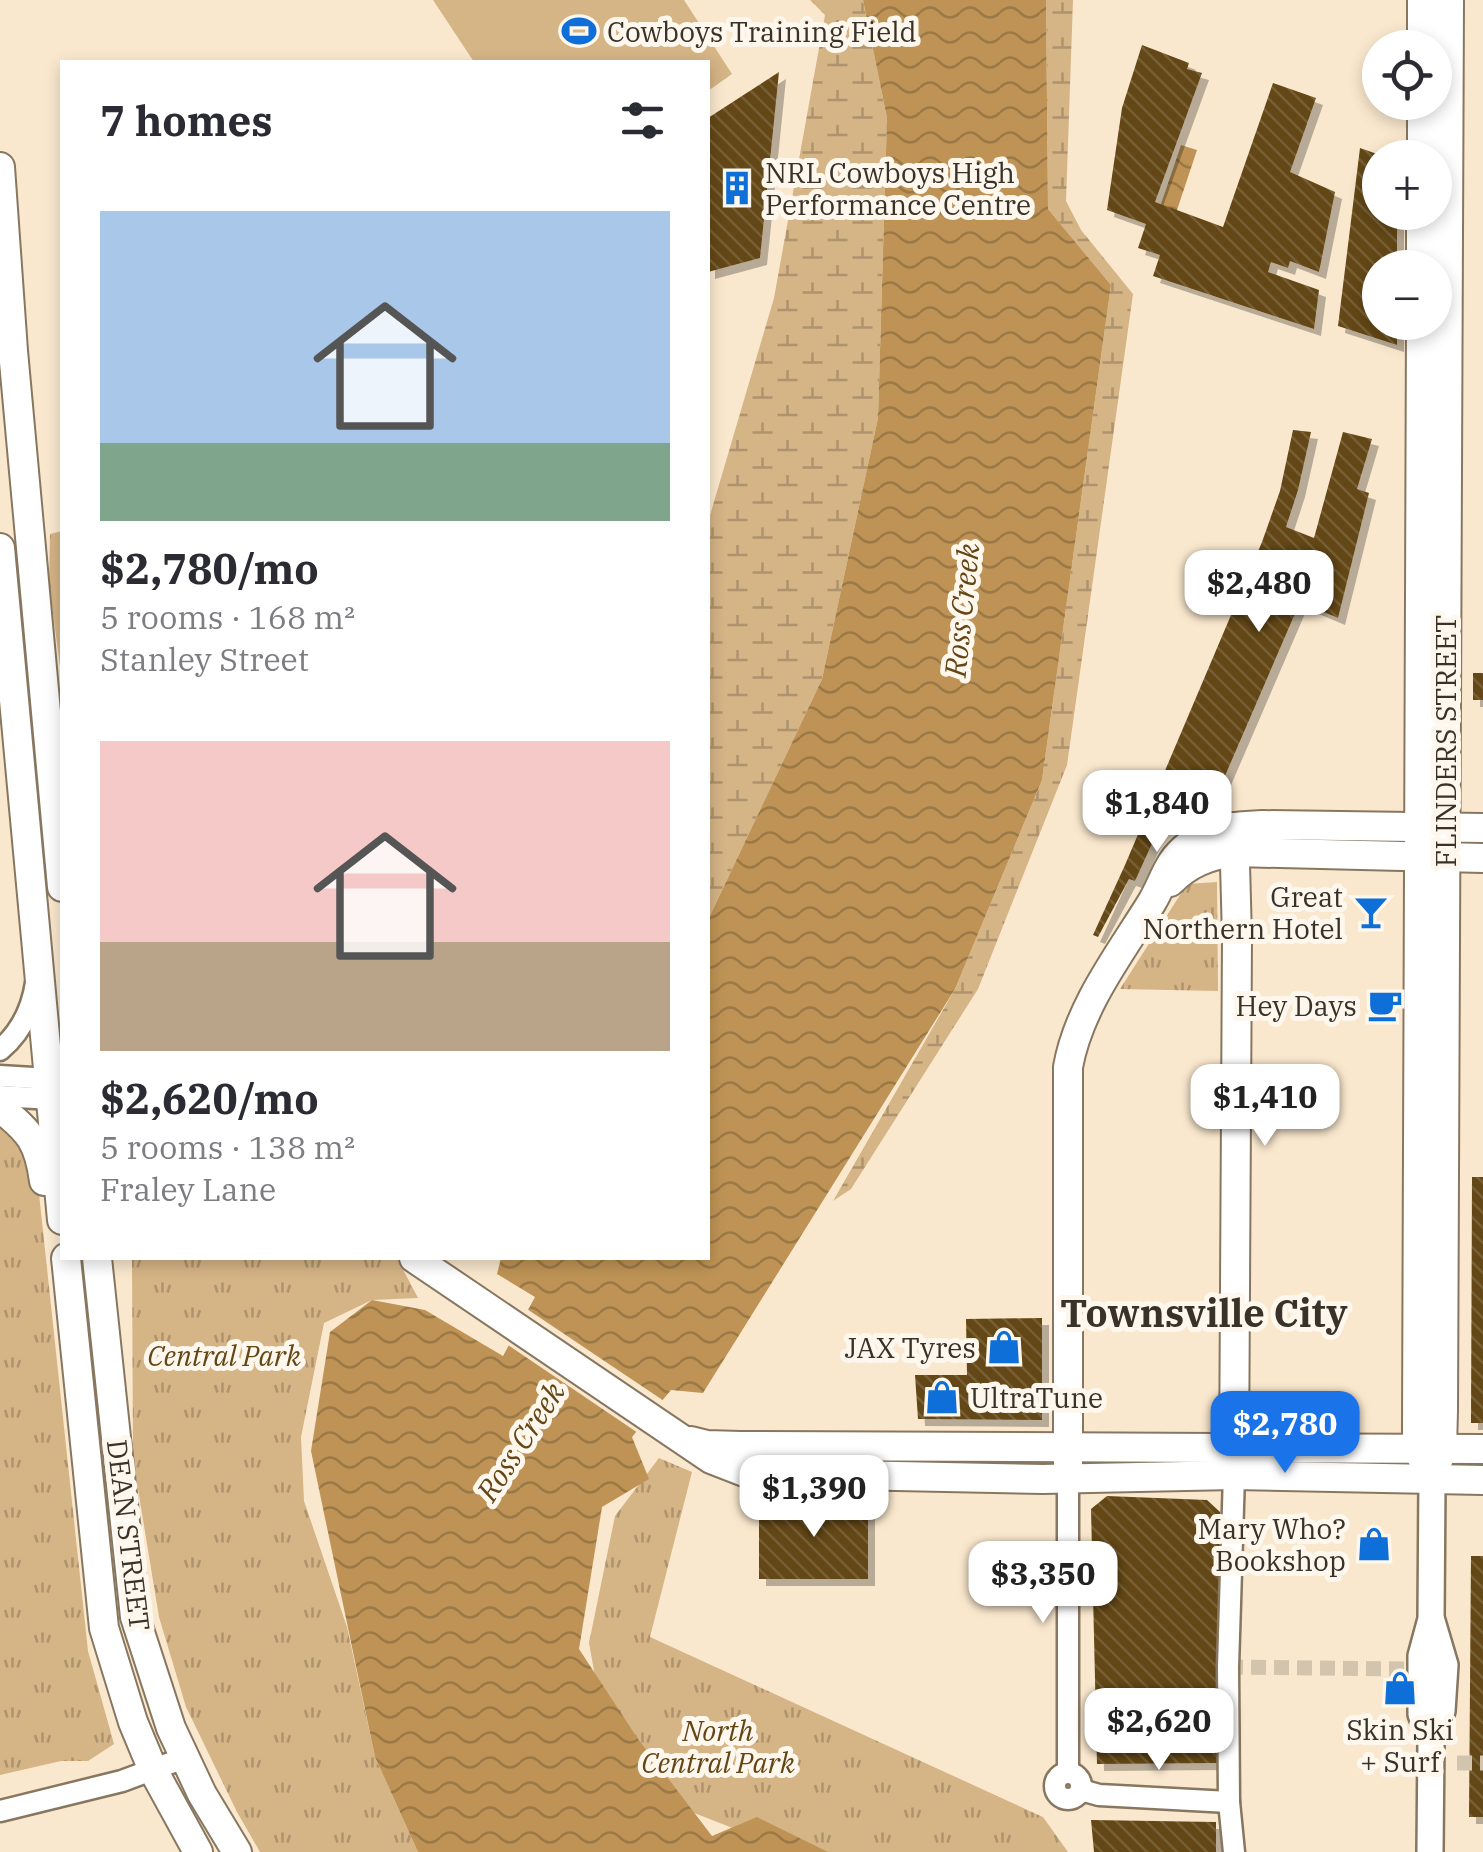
<!DOCTYPE html>
<html lang="en">
<head>
<meta charset="utf-8">
<style>
	:root { --surface:#fff; --page:#f2f2f3; --text:#2b2b33; --muted:#7c7c81; --accent:#1a73e8 }
	body { margin:0; font-family:"IBM Plex Serif",serif; background:var(--page); color:var(--text); height:100vh; display:flex; flex-direction:column; font-size:38px; white-space:nowrap }
	* { box-sizing:border-box; margin:0 }
	p { font-size:32px; color:var(--muted) }
	.icon { flex:none; width:55px; height:55px; fill:none; stroke:currentColor; stroke-width:2; stroke-linecap:round; stroke-linejoin:round }
	.map { position:relative; flex:1; overflow:hidden }
	.sheet { position:absolute; left:60px; top:60px; width:650px; height:1200px; display:flex; flex-direction:column; background:var(--surface); border-radius:0px; box-shadow:0 5px 15px #0003 }
	.sheet>* { flex:none }
	.buttons { position:absolute; left:1362px; top:30px; display:grid; gap:20px }
	.buttons a { display:grid; place-items:center; width:90px; height:90px; border-radius:50%; background:var(--surface); box-shadow:0 5px 15px #0003; font-size:50px }
	.price { position:absolute; translate:-50% -85px; padding:0 22px; border-radius:20px; background:#fff; color:#222; font-size:32px; line-height:65px; filter:drop-shadow(0 2px 5px #0008) }
	.price::after { content:''; position:absolute; left:50%; top:60px; width:30px; height:22px; margin-left:-15px; background:inherit; clip-path:polygon(0 0,100% 0,50% 100%) }
	.price.on { background:var(--accent); color:#fff }
	ul { padding:0; list-style:none }
	li { display:grid; align-content:center; gap:20px; height:530px; padding:0 40px }
	li span { display:grid; place-items:center; height:310px; border-radius:0px; color:#555 }
	li>.icon { margin-inline-start:auto }
	span .icon { width:180px; height:180px; fill:#fffc; stroke-width:1 }
	li b { font-size:42px }
	h2 { display:flex; justify-content:space-between; align-items:center; height:120px; padding:0 40px; font-size:42px }
	.map>svg:first-child { display:block }
	.grass { fill:#d5b486 }
	.wetland { fill:url(#wetland-marsh) }
	.park { fill:url(#park-tufts) }
	.water { fill:url(#water-waves) }
	.pier { fill:#fae8ce }
	.building { fill:url(#building-back-hatch); filter:url(#shadow) }
	.lines { fill:none; stroke-linecap:round; stroke-linejoin:round }
	.pedestrian-tunnel { stroke:#d3c4ad; stroke-width:15; stroke-dasharray:15 8; stroke-linecap:butt }
	.minor-casing { stroke:#887760; stroke-width:25 }
	.tertiary-casing { stroke:#887760; stroke-width:30 }
	.secondary-casing { stroke:#887760; stroke-width:32 }
	.minor { stroke:#fff; stroke-width:20 }
	.tertiary { stroke:#fff; stroke-width:25 }
	.secondary { stroke:#fff; stroke-width:28 }
	.labels { text-anchor:middle; dominant-baseline:central; stroke-width:10; stroke-linejoin:round; paint-order:stroke }
	.poi-label { font-size:28px; fill:#393228; stroke:#fef7ed; text-anchor:end }
	.street-label { font-size:28px; fill:#393228; stroke:#fef7ed }
	.park-label { font-size:28px; font-style:italic; fill:#644615; stroke:#fef7ed }
	.water-label { font-size:30px; font-style:italic; fill:#644616; stroke:#fef7ed }
	.district-label { font-size:38px; font-weight:bold; fill:#393228; stroke:#fef7ed }
</style>
</head>
<body>
<div class="map">
<svg width="1483" height="1852" viewBox="0 0 1483 1852">
	<defs>
		<pattern id="wetland-marsh" width="20" height="14" patternUnits="userSpaceOnUse" patternTransform="scale(2.5)"><rect width="20" height="14" fill="#d5b486"/><path d="M1 5h8M5 5V1M11 12h8M15 12V8" fill="none" stroke="#ae936e"/></pattern>
		<pattern id="park-tufts" width="24" height="20" patternUnits="userSpaceOnUse" patternTransform="scale(2.5)"><rect width="24" height="20" fill="#d5b486"/><path d="M3 7l-1-3M5 7V3M7 7l1-3M15 17l-1-3M17 17v-4M19 17l1-3" fill="none" stroke="#ae936e"/></pattern>
		<pattern id="water-waves" width="16" height="10" patternUnits="userSpaceOnUse" patternTransform="scale(2.5)"><rect width="16" height="10" fill="#be9355"/><path d="M0 5q4-4 8 0t8 0" fill="none" stroke="#9b7946"/></pattern>
		<pattern id="building-back-hatch" width="6" height="6" patternUnits="userSpaceOnUse" patternTransform="scale(2.5)"><rect width="6" height="6" fill="#644614"/><path d="M-1 5l2 2M0 0l6 6M5-1l2 2" fill="none" stroke="#775f36"/></pattern>
		<filter id="shadow"><feDropShadow dx="7" dy="7" stdDeviation="0" flood-color="#0004"/></filter>
	</defs>
	<rect width="100%" height="100%" fill="#fae8ce"/>
	<path class="grass" d="M 433,0 L 684,0 L 732,74 L 708,91 L 708,62 L 474,62 Z"/>
	<g class="wetland">
		<path d="M 810,0 L 863,0 L 887,118 L 878,418 L 822,679 L 708,920 L 708,522 L 774,298 L 825,15 Z"/>
		<path d="M 1046,0 L 1073,0 L 1066,201 L 1081,230 L 1133,294 L 1067,765 L 978,989 L 851,1189 L 833,1201 L 955,989 L 1042,780 L 1111,285 L 1048,209 Z"/>
	</g>
	<g class="park">
		<path d="M 62,531 L 62,682 L 49,582 L 50,534 Z"/>
		<path d="M 1217,882 L 1218,991 L 1120,989 L 1187,884 Z"/>
		<path d="M 0,1121 L 12,1131 L 37,1175 L 88,1651 L 114,1744 L 88,1761 L 61,1761 L 0,1775 Z"/>
		<path d="M 132,1258 L 397,1258 L 418,1298 L 372,1300 L 324,1323 L 301,1437 L 304,1501 L 347,1627 L 375,1757 L 418,1852 L 260,1852 L 237,1812 L 186,1707 L 159,1617 L 133,1459 Z"/>
		<path d="M 659,1458 L 692,1472 L 650,1637 L 1043,1817 L 1068,1852 L 794,1852 L 666,1802 L 599,1698 L 589,1643 L 615,1516 Z"/>
	</g>
	<g class="water">
		<path d="M 863,0 L 1046,0 L 1048,209 L 1111,285 L 1042,780 L 955,989 L 703,1393 L 671,1390 L 632,1437 L 649,1479 L 602,1507 L 579,1649 L 638,1739 L 712,1836 L 757,1817 L 828,1852 L 418,1852 L 375,1757 L 311,1451 L 330,1332 L 372,1300 L 425,1310 L 503,1356 L 535,1297 L 497,1274 L 501,1258 L 708,1258 L 708,920 L 822,679 L 878,418 L 887,118 Z"/>
		<path d="M 1181,145 L 1197,150 L 1175,216 L 1159,210 Z"/>
	</g>
	<path class="pier" d="M 524,1307 L 667,1403 L 641,1435 L 505,1343 Z"/>
	<g class="building">
		<path d="M 1142,45 L 1189,63 L 1187,69 L 1202,73 L 1155,202 L 1223,227 L 1273,83 L 1316,98 L 1290,172 L 1335,192 L 1319,272 L 1290,261 L 1288,268 L 1271,262 L 1268,272 L 1319,290 L 1314,329 L 1153,276 L 1160,255 L 1138,248 L 1146,224 L 1107,210 L 1122,108 Z"/>
		<path d="M 779,72 L 760,258 L 708,272 L 708,118 Z"/>
		<path d="M 1360,148 L 1380,155 L 1380,212 L 1397,212 L 1397,268 L 1380,268 L 1380,322 L 1397,322 L 1397,345 L 1338,326 Z"/>
		<path d="M 1293,430 L 1311,432 L 1298,490 L 1286,527 L 1314,538 L 1343,432 L 1372,439 L 1357,489 L 1369,493 L 1338,618 L 1300,602 L 1215,799 L 1194,789 L 1178,820 L 1165,815 L 1135,881 L 1129,879 L 1098,937 L 1093,935 L 1125,865 L 1262,542 L 1280,491 Z"/>
		<rect x="1473" y="673" width="10" height="27"/>
		<path d="M 1472,1177 L 1483,1177 L 1483,1423 L 1471,1423 Z"/>
		<path d="M 1042,1318 L 1042,1420 L 918,1419 L 915,1375 L 967,1375 L 966,1319 Z"/>
		<path d="M 1107,1496 L 1207,1500 L 1220,1512 L 1220,1763 L 1097,1764 L 1091,1509 Z"/>
		<rect x="759" y="1501" width="109" height="78"/>
		<path d="M 1471,1556 L 1483,1556 L 1483,1817 L 1469,1817 Z"/>
		<path d="M 1091,1820 L 1216,1822 L 1216,1852 L 1094,1852 Z"/>
	</g>
	<g class="lines">
		<g class="pedestrian-tunnel">
			<path d="M 1228,1667 L 1408,1669"/>
			<path d="M 1457,1763 L 1483,1763"/>
		</g>
		<g class="minor-casing">
			<g id="minor">
				<path d="M 0,1050 C 20,1033 32,1009 36,983"/>
				<path d="M 0,1076 L 50,1079"/>
				<path d="M 0,1096 L 52,1099"/>
				<path d="M 1234,1475 L 1228,1667 L 1229,1802 L 1234,1852"/>
				<path d="M 1068,1478 L 1068,1773"/>
				<circle cx="1068" cy="1786" r="13"/>
				<path d="M 1081,1790 L 1099,1795 L 1229,1802"/>
				<path d="M 0,1811 L 122,1781 L 184,1758"/>
			</g>
		</g>
		<g class="tertiary-casing">
			<g id="tertiary">
				<path d="M 1431,1740 L 1421,1714 L 1421,1656 L 1431,1619 L 1432,1480"/>
				<path d="M 1430,1852 L 1431,1740 L 1442,1711 L 1445,1665 L 1432,1621"/>
			</g>
		</g>
		<g class="secondary-casing">
			<g id="secondary">
				<path d="M 1422,48 L 1422,0"/>
				<path d="M 1422,158 L 1422,102"/>
				<path d="M 0,167 L 13,351 L 62,887"/>
				<path d="M 1421,268 L 1421,212"/>
				<path d="M 1421,322 L 1417,1426 L 1417,1447 L 1432,1480"/>
				<path d="M 0,548 L 62,1220"/>
				<path d="M 1234,827 L 1237,938 L 1234,1465"/>
				<path d="M 1170,882 C 1189,863 1207,856 1234,852 L 1483,858"/>
				<path d="M 0,1108 C 30,1131 39,1143 44,1181"/>
				<path d="M 66,1258 L 104,1628 L 133,1722 L 153,1770 L 198,1852"/>
				<path d="M 97,1258 L 135,1617 L 171,1728 L 202,1794 L 237,1852"/>
				<path d="M 414,1258 L 711,1459 L 747,1473 L 1043,1479 L 1234,1475 L 1483,1480"/>
				<path d="M 691,1441 L 707,1445 L 740,1446 L 1483,1449"/>
				<path d="M 1068,1478 L 1068,1067 C 1079,1006 1120,954 1152,902 C 1165,880 1167,861 1189,845 C 1211,828 1236,826 1262,825 L 1483,828"/>
				<path d="M 1432,1480 L 1442,1448 L 1443,1411 L 1449,0"/>
			</g>
		</g>
		<use href="#minor" class="minor"/>
		<use href="#tertiary" class="tertiary"/>
		<use href="#secondary" class="secondary"/>
	</g>
	<defs>
		<g id="stadium-bare" transform="scale(2.7)"><path d="M0-5a6.5 5 0 1 0 0 10a6.5 5 0 1 0 0-10ZM-3.5-1.8h7v3.6h-7Z" fill="#0d6fd7" stroke="#fef7ed" stroke-width="2.5" paint-order="stroke"/></g>
		<g id="building-bare" transform="scale(2.7)"><path d="M-4-6H4V6H1V3H-1V6H-4ZM-2.5-4.3h1.7v1.8h-1.7ZM.8-4.3h1.7v1.8H.8ZM-2.5-1h1.7V.8h-1.7ZM.8-1h1.7V.8H.8Z" fill="#0d6fd7" stroke="#fef7ed" stroke-width="2.5" paint-order="stroke"/></g>
		<g id="bar-bare" transform="scale(2.7)"><path d="M-6-5H6L.8 .8V4.5H3.5V6h-7V4.5H-.8V.8Z" fill="#0d6fd7" stroke="#fef7ed" stroke-width="2.5" paint-order="stroke"/></g>
		<g id="cafe-bare" transform="scale(2.7)"><path d="M-5.5-4.5H6V0H3Q3 3.5 0 3.5H-2.5Q-5.5 3.5-5.5 0ZM3-3.2v2h1.7v-2ZM-6 4.5H4V6H-6Z" fill="#0d6fd7" stroke="#fef7ed" stroke-width="2.5" paint-order="stroke"/></g>
		<g id="shop-bare" transform="scale(2.7)"><path d="M-5-2.5h2.3a2.7 3.5 0 0 1 5.4 0H5L5.5 6h-11ZM-1.5-2.5h3a1.5 2.3 0 0 0-3 0Z" fill="#0d6fd7" stroke="#fef7ed" stroke-width="2.5" paint-order="stroke"/></g>
	</defs>
	<g fill-rule="evenodd">
		<use href="#stadium-bare" x="579" y="31"/>
		<use href="#building-bare" x="737" y="188"/>
		<use href="#bar-bare" x="1371" y="912"/>
		<use href="#cafe-bare" x="1385" y="1005"/>
		<use href="#shop-bare" x="1004" y="1347"/>
		<use href="#shop-bare" x="942" y="1397"/>
		<use href="#shop-bare" x="1374" y="1544"/>
		<use href="#shop-bare" x="1400" y="1688"/>
	</g>
	<g class="labels">
		<g class="poi-label">
			<text x="607" y="31" text-anchor="start">Cowboys Training Field</text>
			<text x="765" y="172" text-anchor="start">NRL Cowboys High<tspan x="765" dy="32">Performance Centre</tspan></text>
			<text x="1343" y="896">Great<tspan x="1343" dy="32">Northern Hotel</tspan></text>
			<text x="1357" y="1005">Hey Days</text>
			<text x="976" y="1347">JAX Tyres</text>
			<text x="970" y="1397" text-anchor="start">UltraTune</text>
			<text x="1346" y="1528">Mary Who?<tspan x="1346" dy="32">Bookshop</tspan></text>
			<text x="1400" y="1729" text-anchor="middle">Skin Ski<tspan x="1400" dy="32">+ Surf</tspan></text>
		</g>
		<g class="street-label">
			<text transform="translate(1445 741) rotate(-90)">FLINDERS STREET</text>
			<text transform="translate(129 1535) rotate(83)">DEAN STREET</text>
		</g>
		<g class="park-label">
			<text x="224" y="1355">Central Park</text>
			<text x="718" y="1730">North<tspan x="718" dy="32">Central Park</tspan></text>
		</g>
		<g class="water-label">
			<text transform="translate(961 610) rotate(-84)">Ross Creek</text>
			<text transform="translate(520 1441) rotate(-57)">Ross Creek</text>
		</g>
		<g class="district-label">
			<text x="1204" y="1312">Townsville City</text>
		</g>
	</g>
</svg>
<div class="buttons">
<a><svg class="icon" aria-label="locate" viewBox="0 0 24 24"><circle cx="12" cy="12" r="6"/><path d="M12 2v4M12 18v4M2 12h4M18 12h4"/></svg></a>
<a>+</a>
<a>−</a>
</div>
<b class="price" style="left:1259px;top:635px">$2,480</b>
<b class="price" style="left:1157px;top:855px">$1,840</b>
<b class="price" style="left:1265px;top:1149px">$1,410</b>
<b class="price on" style="left:1285px;top:1476px">$2,780</b>
<b class="price" style="left:814px;top:1540px">$1,390</b>
<b class="price" style="left:1043px;top:1626px">$3,350</b>
<b class="price" style="left:1159px;top:1773px">$2,620</b>
<section class="sheet">
<h2>7 homes<svg class="icon" aria-label="filters" viewBox="0 0 24 24"><path d="M4 7h16M4 17h16"/><circle cx="9" cy="7" r="2"/><circle cx="15" cy="17" r="2"/></svg></h2>
<ul>
<li><span style="background:linear-gradient(#a9c7e8 75%,#7fa58c 0)"><svg class="icon" aria-label="home" viewBox="0 0 24 24"><path d="M3 11l9-7 9 7M6 9v11h12V9"/></svg></span><div><b>$2,780/mo</b><p>5 rooms · 168 m²</p><p>Stanley Street</p></div></li>
<li><span style="background:linear-gradient(#f6c9c9 65%,#b9a48a 0)"><svg class="icon" aria-label="home" viewBox="0 0 24 24"><path d="M3 11l9-7 9 7M6 9v11h12V9"/></svg></span><div><b>$2,620/mo</b><p>5 rooms · 138 m²</p><p>Fraley Lane</p></div></li>
</ul>
</section>
</div>
</body>
</html>
